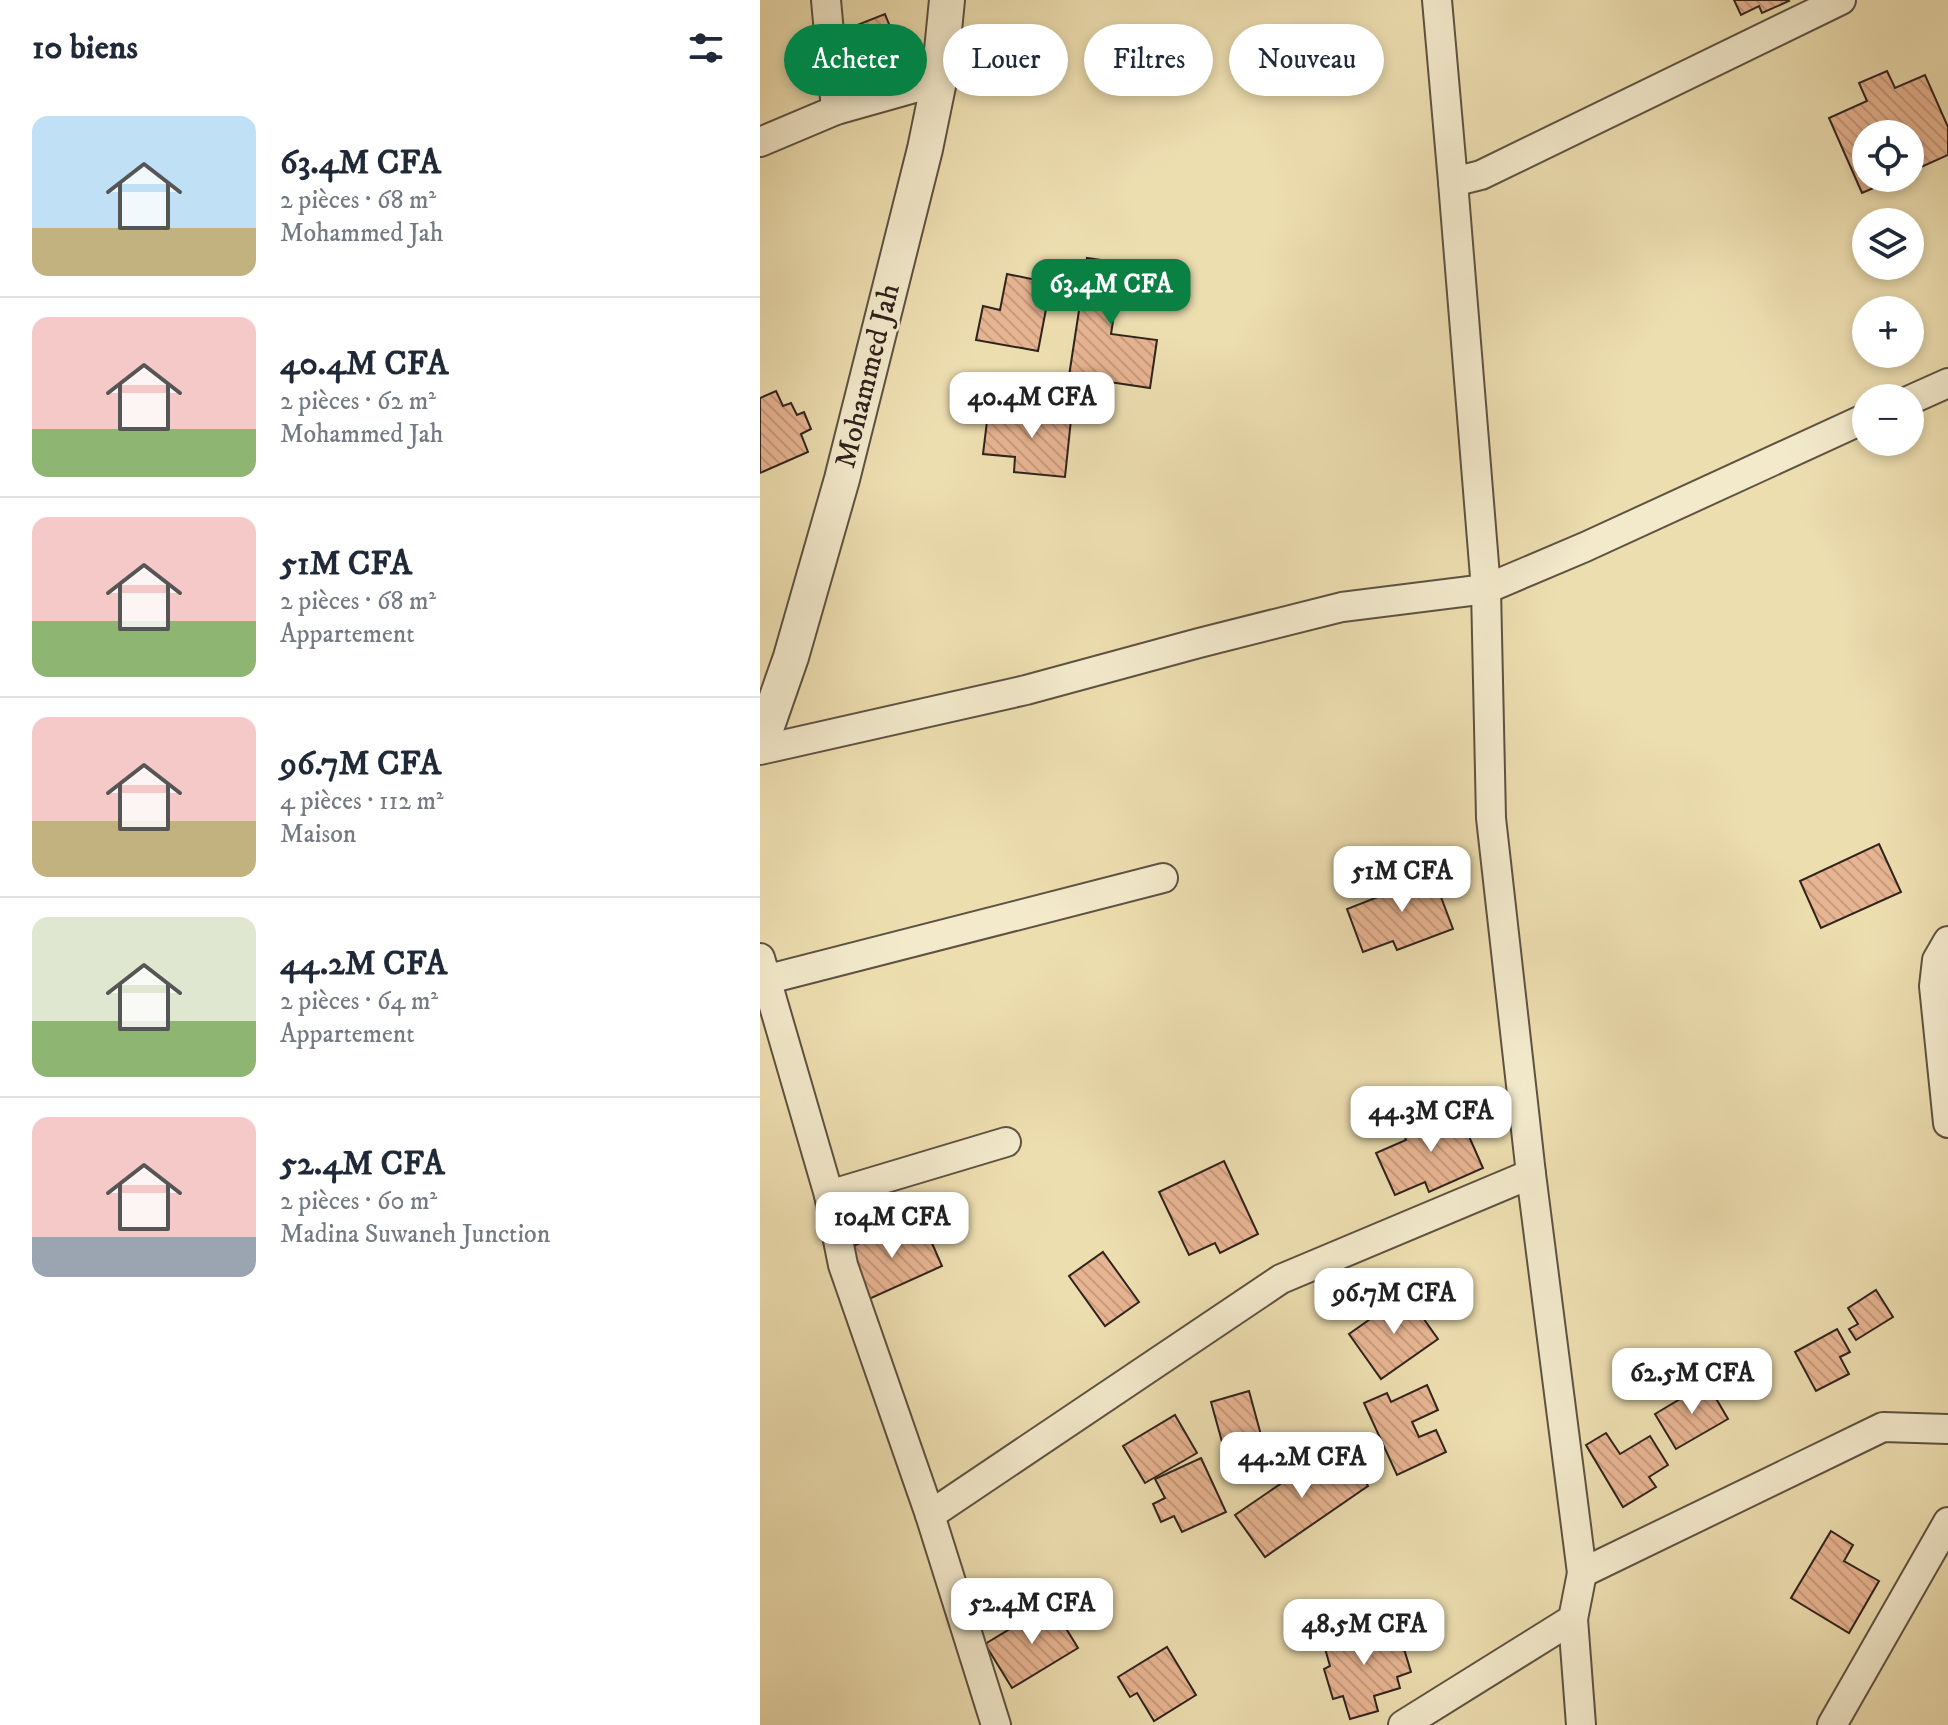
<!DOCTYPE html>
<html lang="fr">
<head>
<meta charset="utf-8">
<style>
	:root { --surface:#fff; --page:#f6f6f7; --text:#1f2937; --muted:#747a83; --line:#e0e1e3; --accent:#0b8043 }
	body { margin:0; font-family:"IM FELL DW Pica",serif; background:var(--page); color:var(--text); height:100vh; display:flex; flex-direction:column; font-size:30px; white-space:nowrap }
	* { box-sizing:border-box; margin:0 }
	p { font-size:26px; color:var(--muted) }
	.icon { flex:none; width:44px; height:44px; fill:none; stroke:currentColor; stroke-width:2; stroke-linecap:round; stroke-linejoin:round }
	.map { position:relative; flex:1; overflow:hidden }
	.details { display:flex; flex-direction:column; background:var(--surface); width:760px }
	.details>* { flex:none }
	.banner { position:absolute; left:24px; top:24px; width:760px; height:72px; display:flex; gap:16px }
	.buttons { position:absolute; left:1092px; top:120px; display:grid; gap:16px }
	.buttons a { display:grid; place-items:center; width:72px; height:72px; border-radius:50%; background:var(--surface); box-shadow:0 4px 12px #0003; font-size:40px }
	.price { position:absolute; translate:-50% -68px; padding:0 18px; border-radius:16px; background:#fff; color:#222; font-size:26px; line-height:52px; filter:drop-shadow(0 2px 4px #0008) }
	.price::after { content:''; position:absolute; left:50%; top:48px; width:24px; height:18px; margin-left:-12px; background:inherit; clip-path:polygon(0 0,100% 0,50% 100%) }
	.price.on { background:var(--accent); color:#fff }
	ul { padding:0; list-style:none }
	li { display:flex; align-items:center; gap:24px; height:200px; padding:0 32px }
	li+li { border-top:2px solid var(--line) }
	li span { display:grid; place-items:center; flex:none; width:224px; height:160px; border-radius:16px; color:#555 }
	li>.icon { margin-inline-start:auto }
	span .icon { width:96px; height:96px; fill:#fffc; stroke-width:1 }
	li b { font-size:34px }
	h2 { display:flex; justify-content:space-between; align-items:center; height:96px; padding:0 32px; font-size:34px }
	.tag { padding:0 28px; border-radius:36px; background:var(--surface); box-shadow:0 4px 12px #0003; font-size:28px; line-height:72px }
	.tag.on { background:var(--accent); color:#fff }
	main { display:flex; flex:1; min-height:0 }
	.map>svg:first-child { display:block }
	.building { fill:url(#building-back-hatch); stroke:#2f231e; stroke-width:2 }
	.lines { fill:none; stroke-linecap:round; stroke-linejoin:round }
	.minor-casing { stroke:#5e5242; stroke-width:32 }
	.tertiary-casing { stroke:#5e5242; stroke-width:38 }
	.minor { stroke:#f3eacc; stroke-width:28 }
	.tertiary { stroke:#f3eacc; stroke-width:34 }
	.labels { text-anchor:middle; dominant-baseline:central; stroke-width:6; stroke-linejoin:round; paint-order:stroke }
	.street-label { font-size:30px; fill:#2f231e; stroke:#f3eacc }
</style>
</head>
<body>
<main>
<section class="details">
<h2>10 biens<svg class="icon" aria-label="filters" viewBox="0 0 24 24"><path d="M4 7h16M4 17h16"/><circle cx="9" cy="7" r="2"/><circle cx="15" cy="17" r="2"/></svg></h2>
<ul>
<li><span style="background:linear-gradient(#bfe0f5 70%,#c2b280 0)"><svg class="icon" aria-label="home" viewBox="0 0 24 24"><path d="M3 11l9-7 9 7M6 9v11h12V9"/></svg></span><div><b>63.4M CFA</b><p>2 pièces · 68 m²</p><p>Mohammed Jah</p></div></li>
<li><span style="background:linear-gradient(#f6c9c9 70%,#8fb573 0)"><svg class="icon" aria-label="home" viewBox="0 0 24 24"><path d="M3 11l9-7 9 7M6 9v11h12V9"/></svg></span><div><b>40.4M CFA</b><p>2 pièces · 62 m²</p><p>Mohammed Jah</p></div></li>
<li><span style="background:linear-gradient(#f6c9c9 65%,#8fb573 0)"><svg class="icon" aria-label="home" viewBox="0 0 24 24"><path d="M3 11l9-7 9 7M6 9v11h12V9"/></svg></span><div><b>51M CFA</b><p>2 pièces · 68 m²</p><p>Appartement</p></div></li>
<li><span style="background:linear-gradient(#f6c9c9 65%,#c2b280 0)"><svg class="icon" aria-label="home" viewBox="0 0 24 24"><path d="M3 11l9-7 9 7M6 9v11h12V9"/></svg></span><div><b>96.7M CFA</b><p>4 pièces · 112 m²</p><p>Maison</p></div></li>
<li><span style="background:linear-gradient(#dfe7d0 65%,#8fb573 0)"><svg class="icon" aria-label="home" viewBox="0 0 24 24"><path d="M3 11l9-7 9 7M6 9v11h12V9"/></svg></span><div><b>44.2M CFA</b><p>2 pièces · 64 m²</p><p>Appartement</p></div></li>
<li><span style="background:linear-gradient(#f6c9c9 75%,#9aa5b1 0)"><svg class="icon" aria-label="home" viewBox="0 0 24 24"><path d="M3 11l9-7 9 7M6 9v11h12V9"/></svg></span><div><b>52.4M CFA</b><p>2 pièces · 60 m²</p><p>Madina Suwaneh Junction</p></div></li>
</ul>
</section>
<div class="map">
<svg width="1188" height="1725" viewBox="0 0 1188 1725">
	<defs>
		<pattern id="building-back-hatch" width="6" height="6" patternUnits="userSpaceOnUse" patternTransform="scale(2)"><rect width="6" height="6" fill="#e8b592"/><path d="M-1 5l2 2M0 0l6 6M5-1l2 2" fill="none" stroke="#c79b7d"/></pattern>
	</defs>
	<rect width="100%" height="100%" fill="#eddeb0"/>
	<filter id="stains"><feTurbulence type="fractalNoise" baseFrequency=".0025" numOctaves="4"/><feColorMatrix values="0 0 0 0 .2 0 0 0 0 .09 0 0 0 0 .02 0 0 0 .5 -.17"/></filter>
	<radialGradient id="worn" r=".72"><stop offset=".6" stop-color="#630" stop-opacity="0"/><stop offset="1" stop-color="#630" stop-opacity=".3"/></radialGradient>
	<g class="building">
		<path d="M 974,0 L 1028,0 L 1029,1 L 1002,13 L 999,6 L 981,15 Z"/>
		<path d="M 125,14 L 150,78 L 111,92 L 87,29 Z"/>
		<path d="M 1127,71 L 1135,88 L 1165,75 L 1188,127 L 1188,155 L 1150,172 L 1150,134 L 1106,134 L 1106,178 L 1137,178 L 1102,193 L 1069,118 L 1107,101 L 1099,83 Z"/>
		<path d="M 327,258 L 391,267 L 386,299 L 357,295 L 351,334 L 397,340 L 390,388 L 309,376 Z"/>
		<path d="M 247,274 L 291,283 L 278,351 L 216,340 L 223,306 L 240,310 Z"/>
		<path d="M 16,391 L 23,406 L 31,403 L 37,415 L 44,412 L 51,429 L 41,434 L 48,452 L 0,473 L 0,398 Z"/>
		<path d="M 265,405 L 312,410 L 305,477 L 254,472 L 255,457 L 223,454 L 228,413 L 264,417 Z"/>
		<path d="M 1119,844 L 1141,892 L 1061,928 L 1040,881 Z"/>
		<path d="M 670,868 L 693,929 L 637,950 L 633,941 L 603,952 L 587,909 L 618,897 L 615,890 Z"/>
		<path d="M 696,1107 L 723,1168 L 669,1192 L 665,1182 L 635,1195 L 616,1153 L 646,1140 L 642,1130 Z"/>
		<path d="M 464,1161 L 498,1234 L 460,1253 L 455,1243 L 429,1255 L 399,1192 Z"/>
		<path d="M 164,1225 L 182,1266 L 109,1299 L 82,1251 L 131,1229 L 135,1238 Z"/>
		<path d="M 343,1252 L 379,1302 L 345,1326 L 309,1276 Z"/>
		<path d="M 1116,1290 L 1133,1317 L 1096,1340 L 1089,1329 L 1098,1324 L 1088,1308 Z"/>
		<path d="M 646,1294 L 678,1339 L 621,1379 L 589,1334 Z"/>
		<path d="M 1077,1329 L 1090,1352 L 1080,1357 L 1089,1374 L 1056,1391 L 1035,1352 Z"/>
		<path d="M 947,1383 L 968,1419 L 916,1449 L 895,1414 Z"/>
		<path d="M 667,1385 L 678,1410 L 652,1422 L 659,1437 L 676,1430 L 686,1452 L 637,1475 L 604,1403 L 627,1393 L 631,1402 Z"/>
		<path d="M 489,1391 L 510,1468 L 472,1478 L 451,1402 Z"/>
		<path d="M 415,1415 L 437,1453 L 385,1483 L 363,1446 Z"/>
		<path d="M 846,1433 L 860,1454 L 890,1436 L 908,1465 L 889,1477 L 896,1487 L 863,1507 L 826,1445 Z"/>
		<path d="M 580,1443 L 608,1486 L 505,1557 L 475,1515 Z"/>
		<path d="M 441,1458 L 466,1512 L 422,1532 L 414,1516 L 401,1522 L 393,1504 L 405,1498 L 395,1479 Z"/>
		<path d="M 1071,1531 L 1093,1545 L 1084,1561 L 1119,1581 L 1089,1633 L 1031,1598 Z"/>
		<path d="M 291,1604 L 318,1648 L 252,1688 L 225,1644 Z"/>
		<path d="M 622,1620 L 629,1643 L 641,1639 L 651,1672 L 637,1677 L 640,1688 L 614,1696 L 618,1711 L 590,1719 L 583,1696 L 573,1699 L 564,1669 L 570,1666 L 562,1638 Z"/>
		<path d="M 407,1647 L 436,1695 L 394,1721 L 377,1693 L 370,1697 L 358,1677 Z"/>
	</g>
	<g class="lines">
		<g class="minor-casing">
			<g id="minor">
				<path d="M 66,0 L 76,110"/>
				<path d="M 677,0 L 693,182 L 721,175 L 1081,0"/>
				<path d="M 0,142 L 76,110 L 179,81"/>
				<path d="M 693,182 L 726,589 L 731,818 L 771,1174"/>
				<path d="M 1150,400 L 1188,383"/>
				<path d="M 0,750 L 266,690 L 439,643 L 582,607 L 726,589 L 825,547 L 1106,418"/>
				<path d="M 1188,941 L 1177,960 L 1174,986 L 1188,1123"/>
				<path d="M 0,958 L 69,1195 L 83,1265 L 170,1515 L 236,1725"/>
				<path d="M 5,980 L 403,878"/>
				<path d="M 69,1195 L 246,1142"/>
				<path d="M 170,1515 L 521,1279 L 771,1174 L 822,1573"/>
				<path d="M 813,1619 L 821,1725"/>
				<path d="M 643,1725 L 813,1619 L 822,1573 L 1123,1427 L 1188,1429"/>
				<path d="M 1072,1725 L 1188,1522"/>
			</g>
		</g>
		<g class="tertiary-casing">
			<path id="tertiary" d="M 0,746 L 31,657 L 82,479 L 165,149 L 179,81 L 187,0"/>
		</g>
		<use href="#minor" class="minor"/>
		<use href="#tertiary" class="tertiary"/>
	</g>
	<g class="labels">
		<g class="street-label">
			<text transform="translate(108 376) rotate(-76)">Mohammed Jah</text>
		</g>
	</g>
	<rect width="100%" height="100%" filter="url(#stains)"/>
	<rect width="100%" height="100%" fill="url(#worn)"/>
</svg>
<div class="buttons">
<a><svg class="icon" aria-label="locate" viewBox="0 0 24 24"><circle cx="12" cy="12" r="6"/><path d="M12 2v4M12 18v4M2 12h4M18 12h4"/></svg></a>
<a><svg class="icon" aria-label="layers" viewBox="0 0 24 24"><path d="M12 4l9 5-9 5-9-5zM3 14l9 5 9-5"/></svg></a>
<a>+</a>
<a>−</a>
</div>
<b class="price on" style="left:351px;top:327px">63.4M CFA</b>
<b class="price" style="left:272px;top:440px">40.4M CFA</b>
<b class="price" style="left:642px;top:914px">51M CFA</b>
<b class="price" style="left:671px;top:1154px">44.3M CFA</b>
<b class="price" style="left:132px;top:1260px">104M CFA</b>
<b class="price" style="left:634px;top:1336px">96.7M CFA</b>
<b class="price" style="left:932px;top:1416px">62.5M CFA</b>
<b class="price" style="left:542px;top:1500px">44.2M CFA</b>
<b class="price" style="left:272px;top:1646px">52.4M CFA</b>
<b class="price" style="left:604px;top:1667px">48.5M CFA</b>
<div class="banner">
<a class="tag on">Acheter</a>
<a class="tag">Louer</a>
<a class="tag">Filtres</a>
<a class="tag">Nouveau</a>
</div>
</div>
</main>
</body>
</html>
